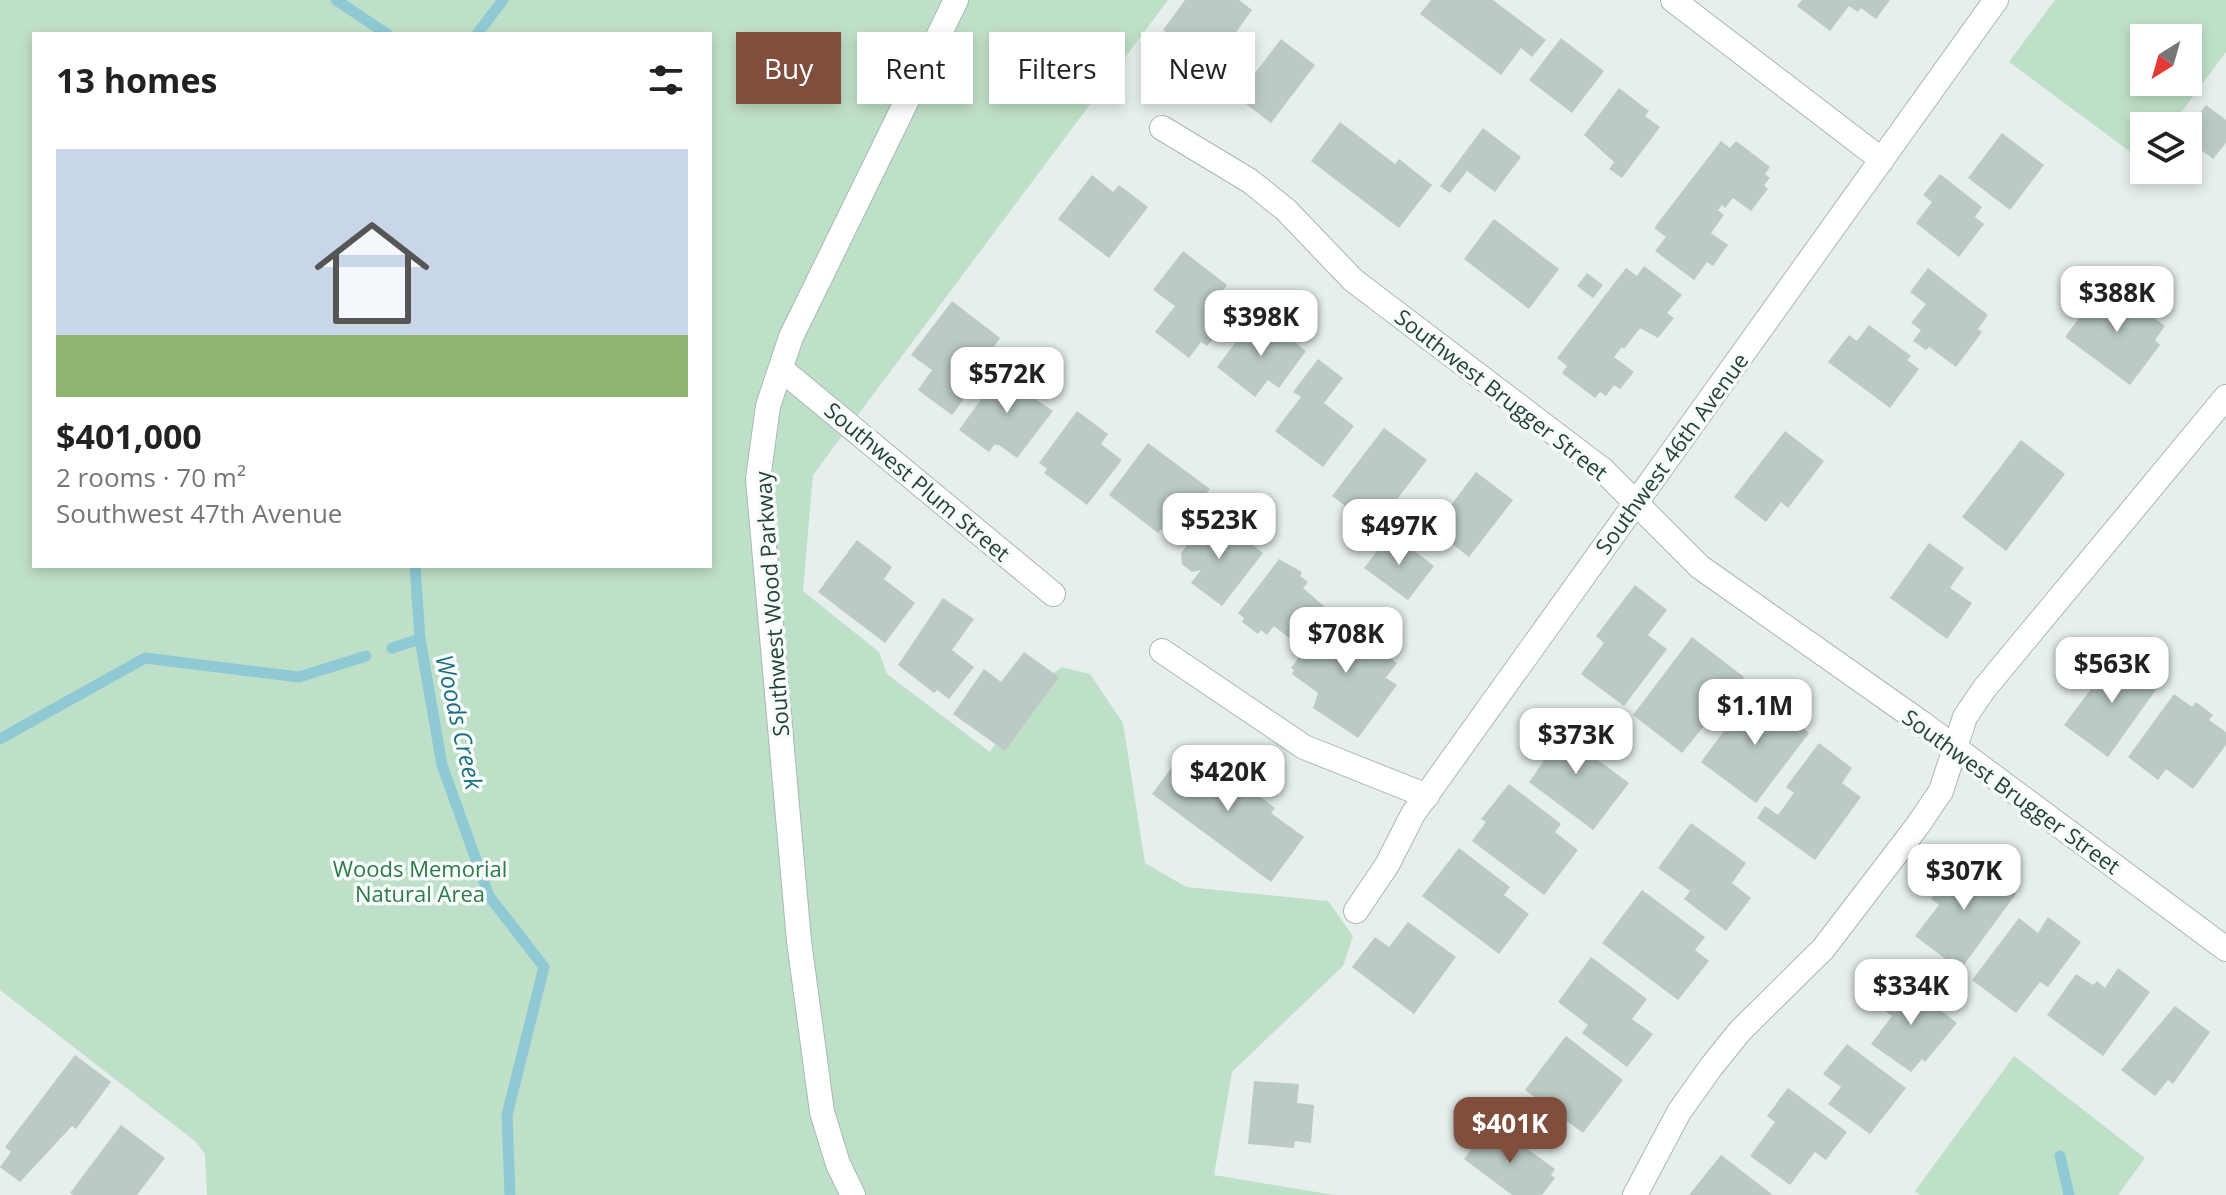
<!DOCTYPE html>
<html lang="en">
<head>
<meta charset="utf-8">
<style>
	:root { --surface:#fff; --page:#f6f6f6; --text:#222; --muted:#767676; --accent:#804e3d }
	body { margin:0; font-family:"Open Sans",sans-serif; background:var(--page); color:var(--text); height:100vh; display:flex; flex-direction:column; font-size:30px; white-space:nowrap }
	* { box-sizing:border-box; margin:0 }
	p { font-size:26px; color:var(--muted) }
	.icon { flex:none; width:44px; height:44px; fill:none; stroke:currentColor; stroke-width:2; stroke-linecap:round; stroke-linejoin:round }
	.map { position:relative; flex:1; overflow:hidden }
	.panel { position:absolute; left:32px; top:32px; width:680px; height:536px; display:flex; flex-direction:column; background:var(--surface); border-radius:0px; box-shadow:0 4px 12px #0003 }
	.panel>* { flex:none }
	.top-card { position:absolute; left:736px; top:32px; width:760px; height:72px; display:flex; gap:16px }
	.needle { width:52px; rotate:217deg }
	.buttons { position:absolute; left:2130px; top:24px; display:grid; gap:16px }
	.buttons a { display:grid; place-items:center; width:72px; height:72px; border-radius:0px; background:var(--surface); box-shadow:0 4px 12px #0003; font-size:40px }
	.price { position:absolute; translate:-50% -68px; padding:0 18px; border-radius:16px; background:#fff; color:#222; font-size:26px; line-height:52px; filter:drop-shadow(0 2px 4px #0008) }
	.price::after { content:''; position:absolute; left:50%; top:48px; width:24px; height:18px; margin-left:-12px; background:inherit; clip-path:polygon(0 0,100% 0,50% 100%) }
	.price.active { background:var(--accent); color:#fff }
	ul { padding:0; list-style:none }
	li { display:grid; align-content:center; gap:16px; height:424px; padding:0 24px }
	li span { display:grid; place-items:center; height:248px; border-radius:0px; color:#555 }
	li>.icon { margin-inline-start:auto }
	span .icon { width:144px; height:144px; fill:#fffc; stroke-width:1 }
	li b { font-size:34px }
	h2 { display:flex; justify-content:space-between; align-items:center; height:96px; padding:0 24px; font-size:34px }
	.tag { padding:0 28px; border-radius:0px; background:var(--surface); box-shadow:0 4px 12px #0003; font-size:28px; line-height:72px }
	.tag.active { background:var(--accent); color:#fff }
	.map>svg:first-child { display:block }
	.green { fill:#bfe0c8; fill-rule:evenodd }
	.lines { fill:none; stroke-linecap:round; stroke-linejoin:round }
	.stream { stroke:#8ec9d4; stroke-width:11 }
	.building { fill:#bbcac4 }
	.minor-casing { stroke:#a8b8b2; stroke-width:26 }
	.minor { stroke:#fff; stroke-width:24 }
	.labels { text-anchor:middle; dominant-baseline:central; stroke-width:7; stroke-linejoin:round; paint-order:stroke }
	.street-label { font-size:22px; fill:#24423a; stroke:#f7fbf9 }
	.park-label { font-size:22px; fill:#2d7a4b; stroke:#f7fbf9 }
	.water-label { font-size:24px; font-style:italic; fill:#1c6f80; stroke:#f7fbf9 }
</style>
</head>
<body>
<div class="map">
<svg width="2226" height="1195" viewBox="0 0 2226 1195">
	<rect width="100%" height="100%" fill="#e6efeb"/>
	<g class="green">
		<path d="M 0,0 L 1168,0 L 813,475 L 803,591 L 879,652 L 887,674 L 990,752 L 1030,689 L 1062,667 L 1090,674 L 1123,723 L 1145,863 L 1186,887 L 1328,901 L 1353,936 L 1343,966 L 1232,1072 L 1214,1175 L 1334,1195 L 207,1195 L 205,1154 L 195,1141 L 0,990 ZM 34,34 L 710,34 L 710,566 L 34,566 Z"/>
		<path d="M 2055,0 L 2226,0 L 2226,52 L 2171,126 L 2144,126 L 2144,162 L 2009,62 ZM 2188,38 L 2188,82 L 2144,82 L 2144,38 Z"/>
		<path d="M 2014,1056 L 2145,1158 L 2118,1195 L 1920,1195 L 1915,1191 Z"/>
	</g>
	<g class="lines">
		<g class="stream">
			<path d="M 336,0 L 387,34"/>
			<path d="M 477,34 L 503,0"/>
			<path d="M 415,566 L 420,639 L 442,765 L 489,896 L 544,967 L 507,1115 L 510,1195"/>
			<path d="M 392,648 L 420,639"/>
			<path d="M 0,739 L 145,658 L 299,677 L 366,656"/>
			<path d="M 2060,1156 L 2069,1195"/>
		</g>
	</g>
	<g class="building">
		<path d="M 1185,0 L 1239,0 L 1252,10 L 1200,83 L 1166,58 L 1178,41 L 1163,30 Z"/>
		<path d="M 1431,0 L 1493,0 L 1546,40 L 1532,57 L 1521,48 L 1501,75 L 1420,14 Z"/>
		<path d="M 1802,0 L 1890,0 L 1876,19 L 1861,8 L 1858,12 L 1849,6 L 1830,31 L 1797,6 Z"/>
		<path d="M 1561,38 L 1604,71 L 1572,113 L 1529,80 Z"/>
		<path d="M 1281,39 L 1315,65 L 1271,123 L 1237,97 Z"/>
		<path d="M 1619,88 L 1649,111 L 1645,116 L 1660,127 L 1622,178 L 1609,169 L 1614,162 L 1584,135 Z"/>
		<path d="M 2206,105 L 2226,120 L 2226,143 L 2213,159 L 2188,140 L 2188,129 Z"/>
		<path d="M 1340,122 L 1395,164 L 1399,159 L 1432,185 L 1399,228 L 1311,161 Z"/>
		<path d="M 1483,128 L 1521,157 L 1495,192 L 1467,171 L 1450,193 L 1440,186 Z"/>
		<path d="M 2002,133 L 2044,165 L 2010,210 L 1968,178 Z"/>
		<path d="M 1721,141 L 1730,148 L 1736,141 L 1770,167 L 1765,174 L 1770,178 L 1764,185 L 1768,189 L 1751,211 L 1733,198 L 1725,208 L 1722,205 L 1718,210 L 1724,215 L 1711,233 L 1728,245 L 1713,266 L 1707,262 L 1694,280 L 1655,251 L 1666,237 L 1654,228 Z"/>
		<path d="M 2188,155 L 2200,164 L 2186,181 L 2171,170 L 2188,170 Z"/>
		<path d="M 1940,174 L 1982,207 L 1975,217 L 1984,224 L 1959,257 L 1916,223 L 1932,202 L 1923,195 Z"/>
		<path d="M 1092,175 L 1113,192 L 1119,185 L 1148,207 L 1109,258 L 1058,219 Z"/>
		<path d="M 1494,219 L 1559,269 L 1529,309 L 1464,259 Z"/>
		<path d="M 1183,251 L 1227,285 L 1214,302 L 1230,317 L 1207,346 L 1201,342 L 1189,358 L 1155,332 L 1175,306 L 1153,290 Z"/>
		<path d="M 1644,266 L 1682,295 L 1667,313 L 1674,318 L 1658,338 L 1640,328 L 1624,349 L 1622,347 L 1614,357 L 1634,372 L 1620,389 L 1614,385 L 1606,396 L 1600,392 L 1595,398 L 1562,373 L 1567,366 L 1557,358 L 1626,268 L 1637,276 Z"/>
		<path d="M 1928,268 L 1988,315 L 1978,329 L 1982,332 L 1956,367 L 1929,347 L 1926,350 L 1913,341 L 1921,330 L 1911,323 L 1926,304 L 1910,292 Z"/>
		<path d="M 1587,273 L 1603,285 L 1593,298 L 1577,286 Z"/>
		<path d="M 2106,282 L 2165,326 L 2155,340 L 2160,345 L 2130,385 L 2065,337 Z"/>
		<path d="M 952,301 L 1000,338 L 972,377 L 977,382 L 952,415 L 918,390 L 932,370 L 911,355 Z"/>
		<path d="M 1253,319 L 1273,335 L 1278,329 L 1306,351 L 1279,388 L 1268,380 L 1255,397 L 1217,367 Z"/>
		<path d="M 1869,325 L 1911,356 L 1907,360 L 1919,369 L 1890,408 L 1828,362 L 1849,335 L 1857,341 Z"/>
		<path d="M 1318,359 L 1343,378 L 1324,403 L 1354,426 L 1323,467 L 1275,431 L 1301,397 L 1293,392 Z"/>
		<path d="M 1005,366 L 1039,391 L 1034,398 L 1053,411 L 1017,458 L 999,445 L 994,445 L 989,452 L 959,430 Z"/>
		<path d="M 1077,411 L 1108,434 L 1101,444 L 1122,460 L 1087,505 L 1044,473 L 1047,469 L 1039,463 Z"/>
		<path d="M 1384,428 L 1427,460 L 1375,528 L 1332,496 Z"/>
		<path d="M 1785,431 L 1824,461 L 1788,508 L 1781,502 L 1766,522 L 1734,497 Z"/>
		<path d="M 2021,440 L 2065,474 L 2006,551 L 1962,517 Z"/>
		<path d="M 1148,443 L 1210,489 L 1171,536 L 1161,529 L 1158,533 L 1109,495 Z"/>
		<path d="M 1476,472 L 1513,500 L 1469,557 L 1433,529 Z"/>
		<path d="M 1207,519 L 1228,534 L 1232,529 L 1263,553 L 1222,606 L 1191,583 L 1201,570 L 1192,572 L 1182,564 L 1181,553 Z"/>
		<path d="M 1391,533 L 1434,566 L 1408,600 L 1364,568 Z"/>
		<path d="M 857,540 L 892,567 L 884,579 L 915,603 L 885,643 L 818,592 Z"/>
		<path d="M 1929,543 L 1964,568 L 1950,588 L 1972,603 L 1947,639 L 1890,598 Z"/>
		<path d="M 1279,559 L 1302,572 L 1300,576 L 1308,582 L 1303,588 L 1325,607 L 1312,624 L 1307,621 L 1293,641 L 1274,626 L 1267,635 L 1261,630 L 1258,634 L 1242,622 L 1244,618 L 1238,613 Z"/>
		<path d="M 1635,585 L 1667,610 L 1648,635 L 1667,649 L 1624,706 L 1581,674 L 1604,643 L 1596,636 Z"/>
		<path d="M 943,598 L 974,619 L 952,650 L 974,667 L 949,699 L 937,690 L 934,693 L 898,665 Z"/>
		<path d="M 1331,613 L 1358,634 L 1360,631 L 1397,663 L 1386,678 L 1397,685 L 1358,738 L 1313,708 L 1318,693 L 1292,674 L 1294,670 L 1291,668 Z"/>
		<path d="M 1692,637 L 1744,677 L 1682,753 L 1633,715 Z"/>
		<path d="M 1024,652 L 1059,677 L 1005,751 L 953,714 L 984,669 L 1001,682 Z"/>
		<path d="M 2118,653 L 2160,684 L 2108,757 L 2064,725 Z"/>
		<path d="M 1754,690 L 1809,733 L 1756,803 L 1701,762 Z"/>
		<path d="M 2174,694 L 2192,707 L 2196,702 L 2213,715 L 2209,720 L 2226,732 L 2226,745 L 2193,789 L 2166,769 L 2158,780 L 2128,757 Z"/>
		<path d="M 1556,720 L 1599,752 L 1595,758 L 1629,783 L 1593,830 L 1529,782 L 1544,761 L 1531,752 Z"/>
		<path d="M 1819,743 L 1852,768 L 1842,783 L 1861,797 L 1815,860 L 1757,818 L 1765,806 L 1778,815 L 1794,793 L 1786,787 Z"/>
		<path d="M 1189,744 L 1275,808 L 1271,813 L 1304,837 L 1271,882 L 1152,794 Z"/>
		<path d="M 1509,784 L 1561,824 L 1555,832 L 1578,850 L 1544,895 L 1472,841 L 1486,822 L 1481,819 Z"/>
		<path d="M 1691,823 L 1746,863 L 1732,883 L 1751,898 L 1726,931 L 1684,899 L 1690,891 L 1658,868 Z"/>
		<path d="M 1459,848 L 1510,887 L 1504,895 L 1529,914 L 1499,954 L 1422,896 Z"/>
		<path d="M 1964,855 L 2016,894 L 1960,970 L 1915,936 L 1939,905 L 1931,899 Z"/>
		<path d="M 1642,890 L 1705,937 L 1695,950 L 1709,961 L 1678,1000 L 1602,943 Z"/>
		<path d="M 2048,917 L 2081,942 L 2048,987 L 2040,982 L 2016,1013 L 1972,980 L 2019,918 L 2038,933 Z"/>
		<path d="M 1408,922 L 1456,957 L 1414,1014 L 1352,967 L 1375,937 L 1389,947 Z"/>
		<path d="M 1591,957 L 1647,999 L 1632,1019 L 1653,1034 L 1627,1067 L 1582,1033 L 1588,1025 L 1558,1002 Z"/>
		<path d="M 2118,968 L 2150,992 L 2103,1056 L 2047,1015 L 2076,974 L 2093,985 L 2097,981 L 2105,988 Z"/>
		<path d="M 1898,978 L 1957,1023 L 1925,1062 L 1922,1059 L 1911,1072 L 1871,1044 L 1892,1016 L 1879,1007 Z"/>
		<path d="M 2175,1006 L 2210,1032 L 2173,1084 L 2168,1080 L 2155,1096 L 2121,1070 Z"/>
		<path d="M 1566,1036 L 1623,1080 L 1583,1133 L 1525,1090 Z"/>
		<path d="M 1847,1044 L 1906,1088 L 1870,1134 L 1828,1104 L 1841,1087 L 1823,1074 Z"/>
		<path d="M 75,1055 L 111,1082 L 76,1129 L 72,1126 L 20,1182 L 0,1167 L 11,1152 L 5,1147 Z"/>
		<path d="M 1254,1081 L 1299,1084 L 1297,1103 L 1314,1105 L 1311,1143 L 1295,1141 L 1294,1148 L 1248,1144 Z"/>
		<path d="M 1788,1088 L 1847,1132 L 1826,1160 L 1815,1152 L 1790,1185 L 1750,1156 L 1775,1122 L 1767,1116 Z"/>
		<path d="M 121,1125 L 165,1158 L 137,1195 L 73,1195 L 70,1193 Z"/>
		<path d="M 1487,1127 L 1505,1140 L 1508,1135 L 1555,1169 L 1551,1175 L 1555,1178 L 1542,1195 L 1512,1195 L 1464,1159 Z"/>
		<path d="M 1721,1155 L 1773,1195 L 1689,1195 Z"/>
	</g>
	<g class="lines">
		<g class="minor-casing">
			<g id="minor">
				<path d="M 1673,0 L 1882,160"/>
				<path d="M 1162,128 L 1250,181 L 1286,210 L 1353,280 L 1603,470 L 1700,567 L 1923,724 L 2226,949"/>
				<path d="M 781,369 L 1053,594"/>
				<path d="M 1162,651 L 1304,747 L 1427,796"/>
				<path d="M 1356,911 L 1387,865 L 1413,814 L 1996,0"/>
				<path d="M 853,1195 L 838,1164 L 822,1112 L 799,941 L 758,479 L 768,406 L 791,337 L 956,0"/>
				<path d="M 1635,1195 L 1679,1112 L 1711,1067 L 1740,1031 L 1823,949 L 1918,825 L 1941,791 L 1965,717 L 1984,689 L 2226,397"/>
			</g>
		</g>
		<use href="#minor" class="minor"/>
	</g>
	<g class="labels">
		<g class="street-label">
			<text transform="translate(1502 394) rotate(38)">Southwest Brugger Street</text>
			<text transform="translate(1671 453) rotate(-54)">Southwest 46th Avenue</text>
			<text transform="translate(918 481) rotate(40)">Southwest Plum Street</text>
			<text transform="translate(771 604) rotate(-94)">Southwest Wood Parkway</text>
			<text transform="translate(2012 791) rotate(36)">Southwest Brugger Street</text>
		</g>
		<g class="park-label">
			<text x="420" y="868">Woods Memorial<tspan x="420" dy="25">Natural Area</tspan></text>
		</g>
		<g class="water-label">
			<text transform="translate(460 722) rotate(77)">Woods Creek</text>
		</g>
	</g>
</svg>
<div class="buttons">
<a><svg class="needle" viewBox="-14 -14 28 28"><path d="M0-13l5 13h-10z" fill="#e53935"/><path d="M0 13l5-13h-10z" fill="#767676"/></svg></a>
<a><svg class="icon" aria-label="layers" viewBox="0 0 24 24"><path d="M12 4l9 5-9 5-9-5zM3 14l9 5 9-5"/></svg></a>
</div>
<b class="price" style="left:2117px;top:334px">$388K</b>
<b class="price" style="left:1261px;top:358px">$398K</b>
<b class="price" style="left:1007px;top:415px">$572K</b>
<b class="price" style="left:1219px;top:561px">$523K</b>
<b class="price" style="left:1399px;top:567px">$497K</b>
<b class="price" style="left:1346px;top:675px">$708K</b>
<b class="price" style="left:2112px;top:705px">$563K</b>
<b class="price" style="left:1755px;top:747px">$1.1M</b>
<b class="price" style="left:1576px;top:776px">$373K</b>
<b class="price" style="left:1228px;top:813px">$420K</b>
<b class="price" style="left:1964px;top:912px">$307K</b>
<b class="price" style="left:1911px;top:1027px">$334K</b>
<b class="price active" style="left:1510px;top:1165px">$401K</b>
<div class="top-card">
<a class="tag active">Buy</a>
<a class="tag">Rent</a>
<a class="tag">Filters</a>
<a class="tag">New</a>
</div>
<section class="panel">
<h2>13 homes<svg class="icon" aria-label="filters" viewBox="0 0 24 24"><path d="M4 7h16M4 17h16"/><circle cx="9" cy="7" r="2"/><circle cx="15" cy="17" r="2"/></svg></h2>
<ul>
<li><span style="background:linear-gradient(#c9d6e8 75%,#8fb573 0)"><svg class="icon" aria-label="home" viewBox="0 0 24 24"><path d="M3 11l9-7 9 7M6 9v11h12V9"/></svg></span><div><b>$401,000</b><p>2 rooms · 70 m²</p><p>Southwest 47th Avenue</p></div></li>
</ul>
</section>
</div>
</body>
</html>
